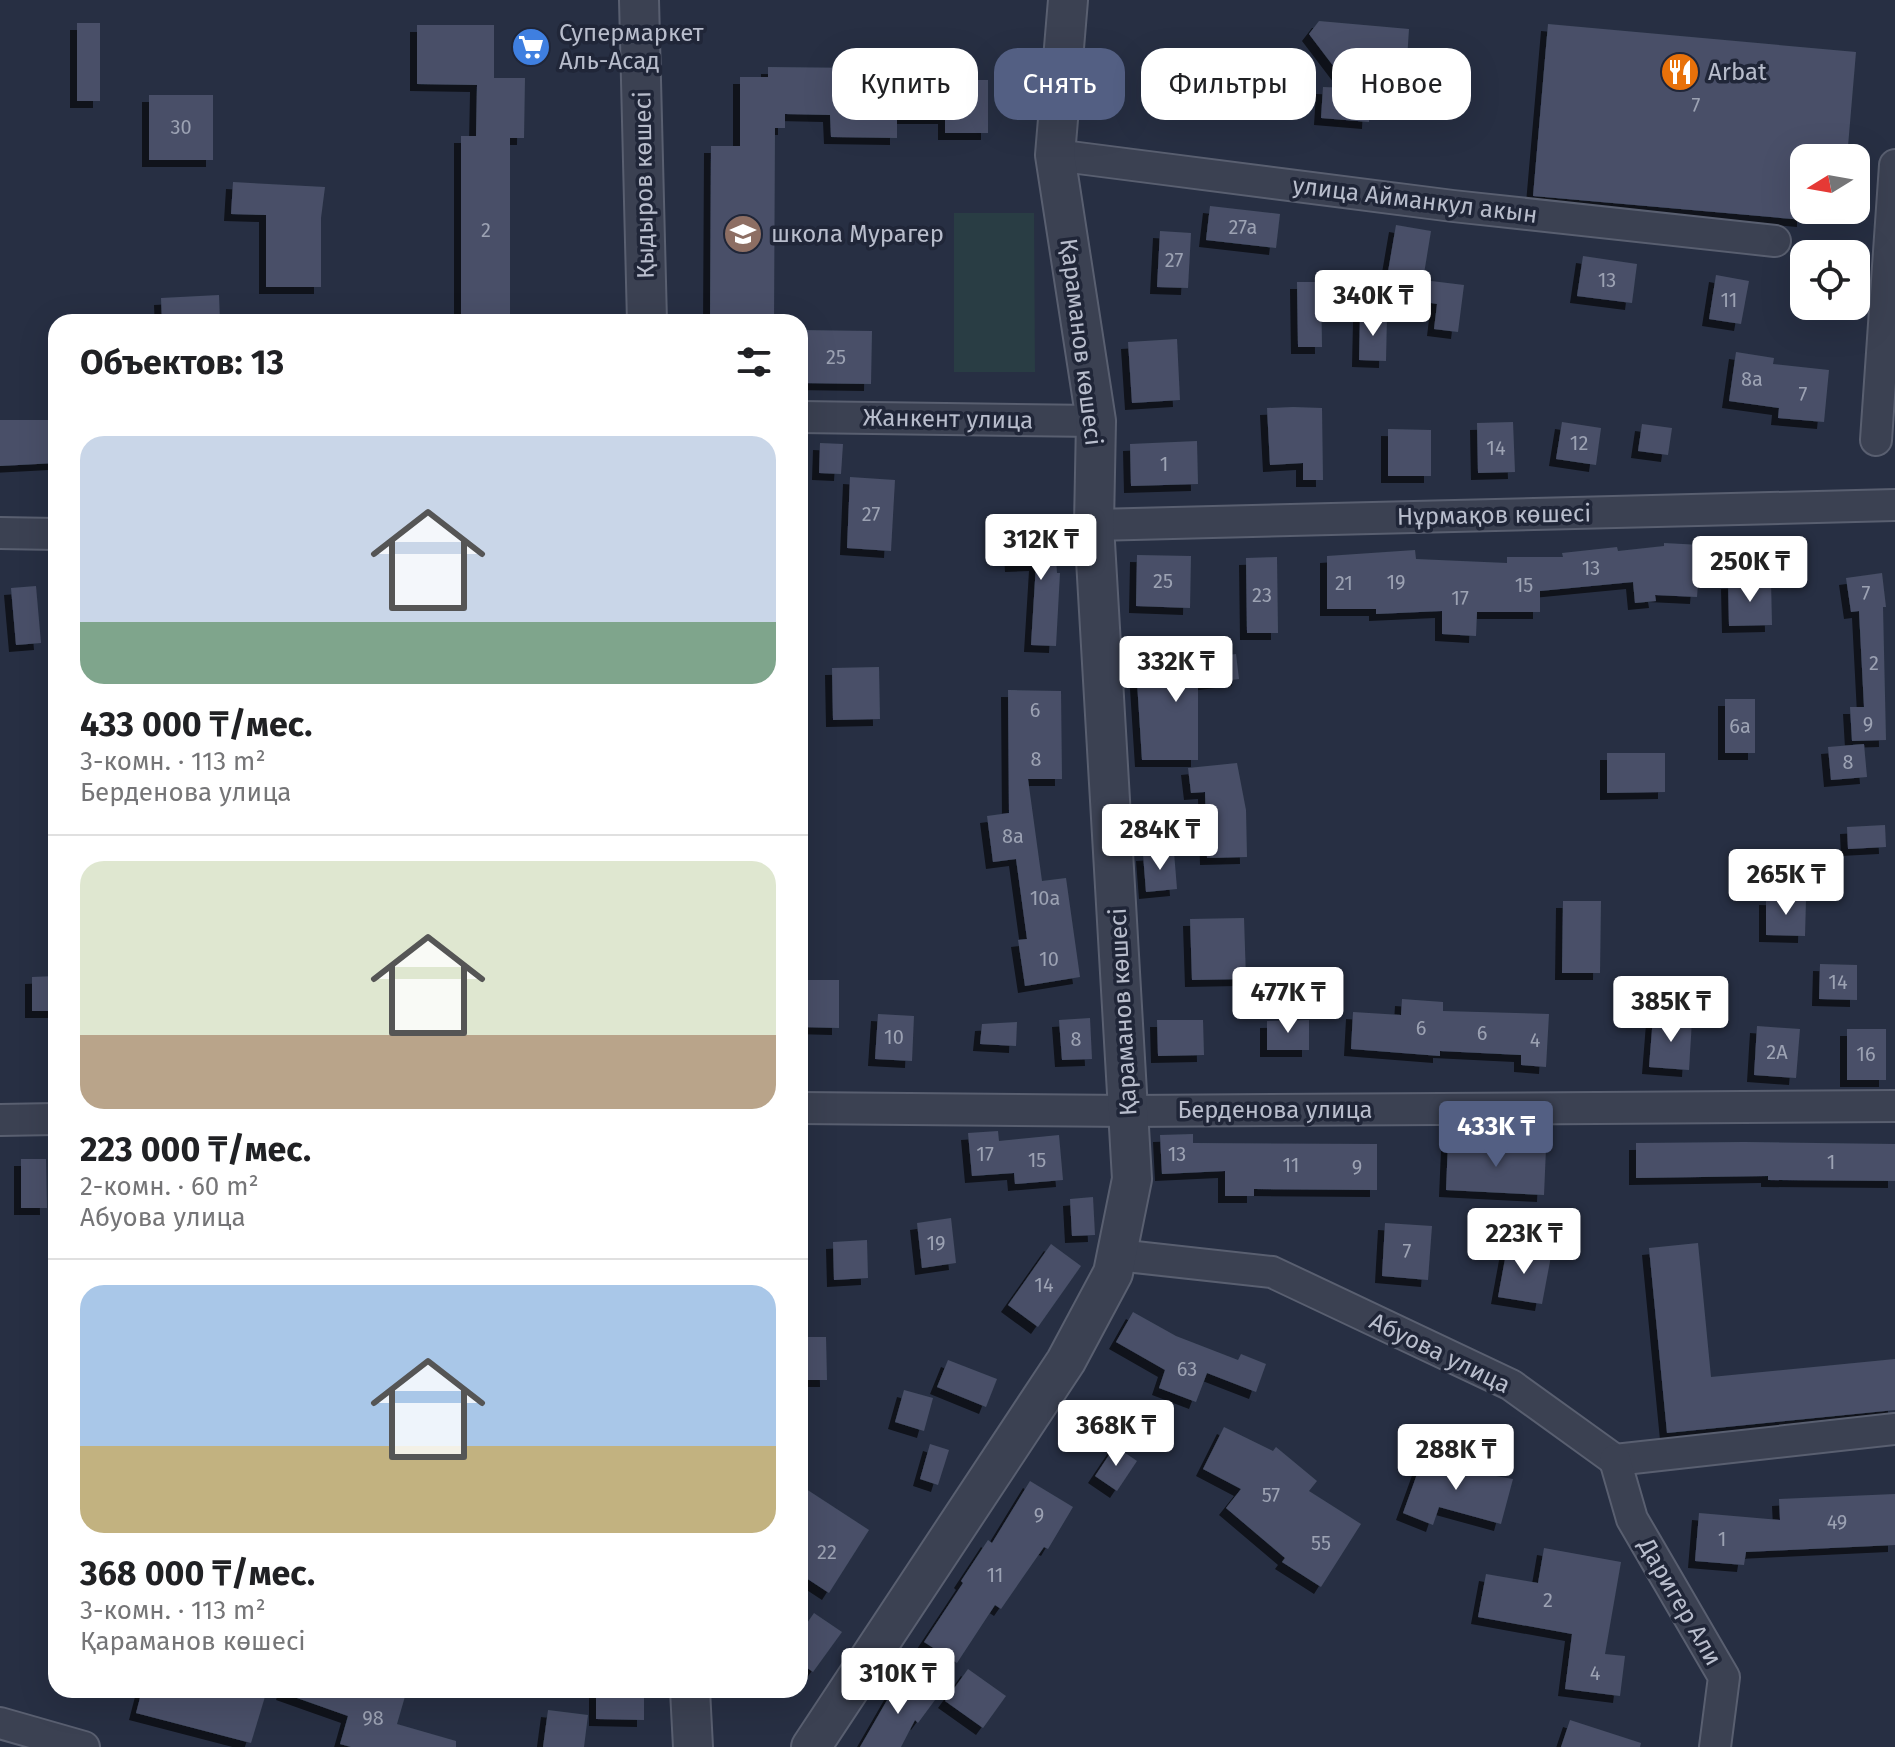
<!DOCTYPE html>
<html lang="ru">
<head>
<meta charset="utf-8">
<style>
	:root { --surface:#fff; --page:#f2f2f2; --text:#202124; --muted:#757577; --line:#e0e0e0; --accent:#535f83 }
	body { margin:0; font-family:"Fira Sans",sans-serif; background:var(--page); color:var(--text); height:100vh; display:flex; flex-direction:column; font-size:30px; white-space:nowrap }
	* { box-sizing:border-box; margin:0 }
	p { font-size:26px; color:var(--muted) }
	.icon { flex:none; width:44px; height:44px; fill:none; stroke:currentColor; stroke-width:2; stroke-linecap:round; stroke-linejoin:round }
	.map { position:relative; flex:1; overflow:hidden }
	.side { position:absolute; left:48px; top:314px; width:760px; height:1384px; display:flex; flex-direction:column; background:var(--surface); border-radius:24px; box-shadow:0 8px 32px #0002 }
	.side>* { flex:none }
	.hud { position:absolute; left:832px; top:48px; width:760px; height:72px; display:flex; gap:16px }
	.needle { width:52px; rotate:259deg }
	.buttons { position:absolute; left:1790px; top:144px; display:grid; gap:16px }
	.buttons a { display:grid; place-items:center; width:80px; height:80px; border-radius:16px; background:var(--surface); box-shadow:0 8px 32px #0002; font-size:40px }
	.price { position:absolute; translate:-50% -68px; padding:0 18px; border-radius:8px; background:#fff; color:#222; font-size:26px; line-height:52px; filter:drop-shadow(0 2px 4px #0008) }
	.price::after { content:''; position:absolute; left:50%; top:48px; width:24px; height:18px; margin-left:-12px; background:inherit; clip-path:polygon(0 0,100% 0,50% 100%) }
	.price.on { background:var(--accent); color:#fff }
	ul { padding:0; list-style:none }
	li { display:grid; align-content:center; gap:16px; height:424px; padding:0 32px }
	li+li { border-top:2px solid var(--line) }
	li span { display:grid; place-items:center; height:248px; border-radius:24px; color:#555 }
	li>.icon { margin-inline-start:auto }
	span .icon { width:144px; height:144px; fill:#fffc; stroke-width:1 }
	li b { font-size:34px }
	h2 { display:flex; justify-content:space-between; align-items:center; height:96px; padding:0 32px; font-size:34px }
	.chip { padding:0 28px; border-radius:24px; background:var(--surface); box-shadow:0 8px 32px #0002; font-size:28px; line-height:72px }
	.chip.on { background:var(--accent); color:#fff }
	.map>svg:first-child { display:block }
	.green { fill:#293d44 }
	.building { fill:#485067; filter:url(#shadow) }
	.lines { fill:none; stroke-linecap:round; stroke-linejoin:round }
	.minor-casing { stroke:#595f70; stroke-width:34 }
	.tertiary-casing { stroke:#595f70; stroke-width:42 }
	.minor { stroke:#3b4152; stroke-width:30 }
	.tertiary { stroke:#3b4152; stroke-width:38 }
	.labels { text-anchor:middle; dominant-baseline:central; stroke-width:7; stroke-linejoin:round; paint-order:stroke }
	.number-label { font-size:20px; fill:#9ca2b3 }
	.poi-label { font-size:24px; fill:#b8bdcc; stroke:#202638; text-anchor:start }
	.street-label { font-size:24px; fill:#b8bdcc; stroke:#202638 }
</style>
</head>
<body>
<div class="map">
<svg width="1895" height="1747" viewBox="0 0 1895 1747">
	<defs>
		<filter id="shadow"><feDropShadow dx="-7" dy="7" stdDeviation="0" flood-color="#0009"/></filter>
	</defs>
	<rect width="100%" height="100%" fill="#272f43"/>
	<path class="green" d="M 954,213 L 1034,213 L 1035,372 L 954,372 Z"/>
	<g class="building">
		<path d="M 1319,21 L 1409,29 L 1407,60 L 1372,60 L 1369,122 L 1321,118 L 1323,87 L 1350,88 L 1309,34 Z"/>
		<rect x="77" y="23" width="23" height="78"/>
		<path d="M 1548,24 L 1856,52 L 1847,158 L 1804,158 L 1804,220 L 1533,196 Z"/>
		<path d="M 417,25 L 494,25 L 494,78 L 525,78 L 524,138 L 510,138 L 510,322 L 461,322 L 461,136 L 476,136 L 477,85 L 417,84 Z"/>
		<path d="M 768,67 L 960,69 L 960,80 L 988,80 L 988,133 L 945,133 L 945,117 L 897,117 L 897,138 L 831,137 L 830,115 L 785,114 L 785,128 L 775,128 L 774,322 L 710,322 L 711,146 L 740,146 L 740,77 L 768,77 Z"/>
		<rect x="149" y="95" width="64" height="65"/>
		<path d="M 233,182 L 325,187 L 321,218 L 321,287 L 266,287 L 266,215 L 231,214 Z"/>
		<path d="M 1210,206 L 1280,214 L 1276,248 L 1206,240 Z"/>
		<path d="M 1396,225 L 1431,231 L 1423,280 L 1464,285 L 1458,332 L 1434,329 L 1437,304 L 1384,295 Z"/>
		<path d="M 1160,231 L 1191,233 L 1188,288 L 1157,287 Z"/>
		<path d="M 1583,256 L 1637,264 L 1632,303 L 1577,296 Z"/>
		<path d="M 1716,275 L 1749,281 L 1741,324 L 1709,319 Z"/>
		<path d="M 1297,282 L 1321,282 L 1322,347 L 1298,347 Z"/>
		<path d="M 219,295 L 220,322 L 162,322 L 161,298 Z"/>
		<path d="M 1360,315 L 1387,315 L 1386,361 L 1359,360 Z"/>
		<path d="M 800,330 L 872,331 L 871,384 L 800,383 Z"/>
		<path d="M 1177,339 L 1180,400 L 1132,403 L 1128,342 Z"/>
		<path d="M 1736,352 L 1774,358 L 1773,364 L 1829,370 L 1824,422 L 1778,418 L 1779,408 L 1729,401 Z"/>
		<path d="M 1293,407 L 1322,408 L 1323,480 L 1303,480 L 1303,463 L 1270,465 L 1267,408 Z"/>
		<path d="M 0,420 L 56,420 L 56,463 L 0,466 Z"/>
		<path d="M 1513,422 L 1515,472 L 1478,473 L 1477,423 Z"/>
		<path d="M 1562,422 L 1601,428 L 1596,465 L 1556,459 Z"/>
		<path d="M 1642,424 L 1672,428 L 1668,455 L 1638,451 Z"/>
		<path d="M 1388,429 L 1431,430 L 1431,476 L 1388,476 Z"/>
		<path d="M 1197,441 L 1198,484 L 1131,486 L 1130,444 Z"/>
		<path d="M 820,443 L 843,444 L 841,474 L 819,473 Z"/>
		<path d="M 850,477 L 895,480 L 891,551 L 847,548 Z"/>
		<path d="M 1054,531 L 1057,573 L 1060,573 L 1056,646 L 1031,645 L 1036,564 L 1012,565 L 1010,534 Z"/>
		<path d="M 1797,540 L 1800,564 L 1764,569 L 1760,545 Z"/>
		<path d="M 1664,543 L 1701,545 L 1697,597 L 1655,595 L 1656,601 L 1635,603 L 1633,582 L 1540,591 L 1540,612 L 1477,612 L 1476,636 L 1442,634 L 1442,611 L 1376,614 L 1376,609 L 1327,609 L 1327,556 L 1415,550 L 1416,559 L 1507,563 L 1507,557 L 1563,557 L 1562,553 L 1617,547 L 1618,551 L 1664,546 Z"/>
		<path d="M 1137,555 L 1191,556 L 1190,608 L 1136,606 Z"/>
		<path d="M 1277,557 L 1278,633 L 1247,633 L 1246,558 Z"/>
		<path d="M 1882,573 L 1886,607 L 1883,607 L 1886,740 L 1852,741 L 1850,707 L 1864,707 L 1859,611 L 1851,612 L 1846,578 Z"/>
		<path d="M 1771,581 L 1772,625 L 1729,626 L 1728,582 Z"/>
		<path d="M 36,586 L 41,643 L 16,645 L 11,588 Z"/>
		<path d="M 1236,654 L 1239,679 L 1198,684 L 1198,760 L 1142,760 L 1136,666 Z"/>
		<path d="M 879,667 L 880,719 L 833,720 L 832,668 Z"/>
		<path d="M 1008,690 L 1061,691 L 1062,779 L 1028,779 L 1042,881 L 1066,878 L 1080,977 L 1025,986 L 1018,940 L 1027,939 L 1016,859 L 993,862 L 987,816 L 1009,813 Z"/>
		<rect x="1725" y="699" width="30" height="54"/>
		<path d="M 1864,744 L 1867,777 L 1831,780 L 1828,747 Z"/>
		<path d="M 1607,753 L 1665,753 L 1665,792 L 1607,793 Z"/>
		<path d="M 1237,763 L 1246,810 L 1247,857 L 1207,858 L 1205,792 L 1191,793 L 1188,768 Z"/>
		<path d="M 1885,825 L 1886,847 L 1848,849 L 1847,827 Z"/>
		<path d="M 1174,852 L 1177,889 L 1146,892 L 1143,854 Z"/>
		<path d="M 1766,898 L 1806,899 L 1805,936 L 1766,935 Z"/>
		<path d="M 1563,901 L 1601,901 L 1600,973 L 1562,973 Z"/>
		<path d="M 1244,918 L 1246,979 L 1192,980 L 1190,919 Z"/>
		<path d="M 1820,964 L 1857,965 L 1857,1000 L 1819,999 Z"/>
		<path d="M 56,976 L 56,1011 L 32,1011 L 32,977 Z"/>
		<path d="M 800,980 L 839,980 L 839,1028 L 800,1027 Z"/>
		<path d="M 1402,999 L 1443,1002 L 1443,1011 L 1549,1014 L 1546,1067 L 1521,1065 L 1521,1055 L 1440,1051 L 1440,1056 L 1351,1049 L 1353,1012 L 1401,1015 Z"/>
		<path d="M 878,1014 L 914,1016 L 912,1061 L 875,1059 Z"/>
		<path d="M 1653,1017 L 1692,1020 L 1689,1070 L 1649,1067 Z"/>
		<path d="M 1090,1018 L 1092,1059 L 1062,1060 L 1059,1020 Z"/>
		<path d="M 1157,1020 L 1203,1020 L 1204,1055 L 1158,1056 Z"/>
		<path d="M 1309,1020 L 1309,1050 L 1267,1050 L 1267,1021 Z"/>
		<path d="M 1017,1022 L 1016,1046 L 980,1044 L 982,1024 Z"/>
		<path d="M 1757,1026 L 1800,1029 L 1796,1078 L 1754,1075 Z"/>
		<rect x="1847" y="1029" width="39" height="51"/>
		<path d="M 998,1131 L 999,1141 L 1059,1135 L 1063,1180 L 1015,1184 L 1014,1173 L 972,1176 L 968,1133 Z"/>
		<path d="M 1193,1134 L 1193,1143 L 1377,1144 L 1377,1190 L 1254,1189 L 1254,1196 L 1225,1196 L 1225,1171 L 1162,1174 L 1160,1135 Z"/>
		<path d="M 1744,1142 L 1895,1144 L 1895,1181 L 1768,1180 L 1768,1176 L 1636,1178 L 1636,1143 Z"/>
		<path d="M 1448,1143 L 1546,1148 L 1544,1195 L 1446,1190 Z"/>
		<path d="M 21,1159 L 46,1159 L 47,1208 L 21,1208 Z"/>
		<path d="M 1093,1197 L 1095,1235 L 1072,1236 L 1070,1199 Z"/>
		<path d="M 951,1218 L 956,1263 L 922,1268 L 917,1223 Z"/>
		<path d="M 1385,1223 L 1432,1226 L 1428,1280 L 1382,1276 Z"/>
		<path d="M 867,1240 L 868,1278 L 834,1280 L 833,1242 Z"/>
		<path d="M 1698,1243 L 1711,1377 L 1895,1359 L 1895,1410 L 1667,1433 L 1649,1248 Z"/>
		<path d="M 1051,1244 L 1081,1266 L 1038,1327 L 1008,1305 Z"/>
		<path d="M 1507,1248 L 1551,1256 L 1542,1304 L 1498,1297 Z"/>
		<path d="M 1133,1312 L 1176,1336 L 1238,1360 L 1241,1354 L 1266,1364 L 1256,1392 L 1207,1373 L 1196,1402 L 1159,1388 L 1165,1370 L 1116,1342 Z"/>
		<path d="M 800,1337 L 826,1337 L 827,1380 L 800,1380 Z"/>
		<path d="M 948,1360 L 997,1379 L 986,1407 L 937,1387 Z"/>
		<path d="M 904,1390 L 933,1398 L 924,1431 L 895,1422 Z"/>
		<path d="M 1224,1427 L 1273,1451 L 1276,1447 L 1317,1481 L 1309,1491 L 1361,1524 L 1321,1587 L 1282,1562 L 1285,1558 L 1226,1508 L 1241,1489 L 1203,1469 Z"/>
		<path d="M 930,1444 L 949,1450 L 938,1485 L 920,1479 Z"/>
		<path d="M 1115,1446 L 1137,1461 L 1117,1491 L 1095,1476 Z"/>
		<path d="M 1425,1452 L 1479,1473 L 1513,1479 L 1501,1524 L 1439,1507 L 1433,1525 L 1403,1513 Z"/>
		<path d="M 1030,1481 L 1073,1507 L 1048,1549 L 1044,1547 L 1001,1609 L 995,1605 L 957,1663 L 924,1642 L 963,1583 L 961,1581 L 988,1540 L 992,1543 Z"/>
		<path d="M 800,1485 L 869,1530 L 829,1593 L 800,1574 Z"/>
		<path d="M 1895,1494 L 1895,1545 L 1746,1552 L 1744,1565 L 1695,1561 L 1699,1513 L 1780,1520 L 1779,1499 Z"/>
		<path d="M 1544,1548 L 1621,1562 L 1605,1654 L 1625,1656 L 1620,1696 L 1565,1689 L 1572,1634 L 1478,1617 L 1486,1574 L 1538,1583 Z"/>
		<path d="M 814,1613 L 842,1632 L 813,1672 L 800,1663 L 800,1633 Z"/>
		<path d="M 968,1669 L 1006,1696 L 983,1728 L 945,1701 Z"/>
		<path d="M 901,1676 L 935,1700 L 918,1723 L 915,1720 L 901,1747 L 860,1747 Z"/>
		<path d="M 142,1690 L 267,1690 L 251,1743 L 136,1713 Z"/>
		<path d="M 284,1690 L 395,1690 L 406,1693 L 397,1724 L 456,1741 L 456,1747 L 351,1747 L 340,1744 L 348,1716 L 283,1693 Z"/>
		<path d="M 596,1690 L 644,1690 L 644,1720 L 596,1719 Z"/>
		<path d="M 548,1710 L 588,1715 L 584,1747 L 543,1747 Z"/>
		<path d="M 1570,1720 L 1641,1743 L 1640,1747 L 1561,1747 Z"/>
	</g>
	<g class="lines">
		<g class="minor-casing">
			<g id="minor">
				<path d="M 1055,155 L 1453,206 L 1775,241"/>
				<path d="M 800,417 L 1096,421"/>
				<path d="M 1876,440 L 1895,165"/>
				<path d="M 1094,525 L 1895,505"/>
				<path d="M 0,533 L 56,534"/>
				<path d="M 800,1108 L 1129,1111 L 1895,1106"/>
				<path d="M 0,1120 L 56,1119"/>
				<path d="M 1117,1255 L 1272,1272 L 1511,1385 L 1615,1460 L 1895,1429"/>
				<path d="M 1615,1460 L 1632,1519 L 1724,1677 L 1715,1747"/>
				<path d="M 0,1723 L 84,1747"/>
			</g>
		</g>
		<g class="tertiary-casing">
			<g id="tertiary">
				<path d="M 639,0 L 647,322"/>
				<path d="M 690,1690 L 693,1747"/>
				<path d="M 811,1747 L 1066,1361 L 1113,1273 L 1132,1179 L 1094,525 L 1096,421 L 1055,155 L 1068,0"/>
			</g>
		</g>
		<use href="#minor" class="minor"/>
		<use href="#tertiary" class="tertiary"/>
	</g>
	<defs>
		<g id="supermarket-disc" transform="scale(2)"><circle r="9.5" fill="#3f7fe0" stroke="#202638"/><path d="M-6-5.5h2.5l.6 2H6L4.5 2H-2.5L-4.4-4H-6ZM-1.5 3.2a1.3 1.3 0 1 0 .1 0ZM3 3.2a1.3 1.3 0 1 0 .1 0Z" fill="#fff"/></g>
		<g id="restaurant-disc" transform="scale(2)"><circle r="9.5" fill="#e8710a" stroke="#202638"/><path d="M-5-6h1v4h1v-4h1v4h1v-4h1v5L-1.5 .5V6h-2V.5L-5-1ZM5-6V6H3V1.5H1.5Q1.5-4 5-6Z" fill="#fff"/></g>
		<g id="school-disc" transform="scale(2)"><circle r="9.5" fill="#8d6e63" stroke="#202638"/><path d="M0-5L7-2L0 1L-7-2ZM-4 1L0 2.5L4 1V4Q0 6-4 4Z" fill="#fff"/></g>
	</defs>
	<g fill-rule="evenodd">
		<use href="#supermarket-disc" x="531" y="47"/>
		<use href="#restaurant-disc" x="1680" y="72"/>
		<use href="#school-disc" x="743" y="234"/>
	</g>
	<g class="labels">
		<g class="number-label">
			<text x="1696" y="105">7</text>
			<text x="181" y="127">30</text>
			<text x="1243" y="227">27а</text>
			<text x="486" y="230">2</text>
			<text x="1174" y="260">27</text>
			<text x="1607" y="280">13</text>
			<text x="1729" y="300">11</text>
			<text x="836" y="357">25</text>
			<text x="1752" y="379">8а</text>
			<text x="1803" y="394">7</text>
			<text x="1579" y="443">12</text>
			<text x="1496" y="448">14</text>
			<text x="1164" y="464">1</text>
			<text x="871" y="514">27</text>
			<text x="1591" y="568">13</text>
			<text x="1163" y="581">25</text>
			<text x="1396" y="582">19</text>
			<text x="1344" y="583">21</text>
			<text x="1524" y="585">15</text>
			<text x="1866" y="593">7</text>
			<text x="1262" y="595">23</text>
			<text x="1460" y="598">17</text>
			<text x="1874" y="663">2</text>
			<text x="1035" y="710">6</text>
			<text x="1868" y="724">9</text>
			<text x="1740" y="726">6а</text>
			<text x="1036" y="759">8</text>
			<text x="1848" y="762">8</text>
			<text x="1013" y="836">8а</text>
			<text x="1045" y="898">10а</text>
			<text x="1049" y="959">10</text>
			<text x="1838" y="982">14</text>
			<text x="1421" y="1028">6</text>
			<text x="1482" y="1033">6</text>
			<text x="894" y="1037">10</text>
			<text x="1076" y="1039">8</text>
			<text x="1535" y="1040">4</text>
			<text x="1777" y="1052">2А</text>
			<text x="1866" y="1054">16</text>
			<text x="985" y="1154">17</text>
			<text x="1177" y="1154">13</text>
			<text x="1037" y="1160">15</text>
			<text x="1831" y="1162">1</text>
			<text x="1291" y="1165">11</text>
			<text x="1357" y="1167">9</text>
			<text x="936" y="1243">19</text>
			<text x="1407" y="1251">7</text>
			<text x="1044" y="1285">14</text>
			<text x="1187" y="1369">63</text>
			<text x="1271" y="1495">57</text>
			<text x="1039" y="1515">9</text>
			<text x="1837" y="1522">49</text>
			<text x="1722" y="1539">1</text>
			<text x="1321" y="1543">55</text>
			<text x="827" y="1552">22</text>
			<text x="995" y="1575">11</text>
			<text x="1548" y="1600">2</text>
			<text x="1595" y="1673">4</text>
			<text x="373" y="1718">98</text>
		</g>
		<g class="poi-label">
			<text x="559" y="33">Супермаркет<tspan x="559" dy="28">Аль-Асад</tspan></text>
			<text x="1708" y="72">Arbat</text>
			<text x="771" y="234">школа Мурагер</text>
		</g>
		<g class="street-label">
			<text transform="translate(644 185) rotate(-91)">Қыдыров көшесі</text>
			<text transform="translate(1415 200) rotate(7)">улица Айманкул акын</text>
			<text transform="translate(1081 342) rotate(83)">Қараманов көшесі</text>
			<text transform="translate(948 419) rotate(1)">Жанкент улица</text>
			<text transform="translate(1494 515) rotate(-1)">Нұрмақов көшесі</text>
			<text transform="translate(1123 1012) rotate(-93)">Қараманов көшесі</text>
			<text x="1275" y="1110">Берденова улица</text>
			<text transform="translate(1440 1353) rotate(26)">Абуова улица</text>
			<text transform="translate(1680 1602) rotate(60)">Даригер Али</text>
		</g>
	</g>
</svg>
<div class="buttons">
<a><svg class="needle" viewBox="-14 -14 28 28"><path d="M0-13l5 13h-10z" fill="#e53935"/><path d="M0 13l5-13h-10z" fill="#757577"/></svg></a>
<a><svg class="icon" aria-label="locate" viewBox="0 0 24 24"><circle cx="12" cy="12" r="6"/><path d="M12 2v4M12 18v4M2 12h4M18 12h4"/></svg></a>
</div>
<b class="price" style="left:1373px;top:338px">340K ₸</b>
<b class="price" style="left:1041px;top:582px">312K ₸</b>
<b class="price" style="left:1750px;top:604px">250K ₸</b>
<b class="price" style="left:1176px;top:704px">332K ₸</b>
<b class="price" style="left:1160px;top:872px">284K ₸</b>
<b class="price" style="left:1786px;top:917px">265K ₸</b>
<b class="price" style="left:1288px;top:1035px">477K ₸</b>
<b class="price" style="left:1671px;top:1044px">385K ₸</b>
<b class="price on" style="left:1496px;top:1169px">433K ₸</b>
<b class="price" style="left:1524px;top:1276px">223K ₸</b>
<b class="price" style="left:1116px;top:1468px">368K ₸</b>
<b class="price" style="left:1456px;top:1492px">288K ₸</b>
<b class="price" style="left:898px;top:1716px">310K ₸</b>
<div class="hud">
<a class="chip">Купить</a>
<a class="chip on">Снять</a>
<a class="chip">Фильтры</a>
<a class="chip">Новое</a>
</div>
<section class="side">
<h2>Объектов: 13<svg class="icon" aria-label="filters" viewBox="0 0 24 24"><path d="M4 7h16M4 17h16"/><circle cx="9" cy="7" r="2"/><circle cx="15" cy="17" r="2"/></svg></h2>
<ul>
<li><span style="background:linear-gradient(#c9d6e8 75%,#7fa58c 0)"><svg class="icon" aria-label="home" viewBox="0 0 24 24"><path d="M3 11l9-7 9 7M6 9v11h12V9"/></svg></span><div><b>433 000 ₸/мес.</b><p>3-комн. · 113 m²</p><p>Берденова улица</p></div></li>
<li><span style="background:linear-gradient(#dfe7d0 70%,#b9a48a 0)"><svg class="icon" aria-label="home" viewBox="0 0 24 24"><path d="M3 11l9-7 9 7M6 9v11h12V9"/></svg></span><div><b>223 000 ₸/мес.</b><p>2-комн. · 60 m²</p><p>Абуова улица</p></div></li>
<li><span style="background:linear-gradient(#a9c7e8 65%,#c2b280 0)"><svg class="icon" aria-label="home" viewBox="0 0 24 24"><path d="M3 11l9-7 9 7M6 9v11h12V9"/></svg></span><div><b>368 000 ₸/мес.</b><p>3-комн. · 113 m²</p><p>Қараманов көшесі</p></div></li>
</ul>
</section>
</div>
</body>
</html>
